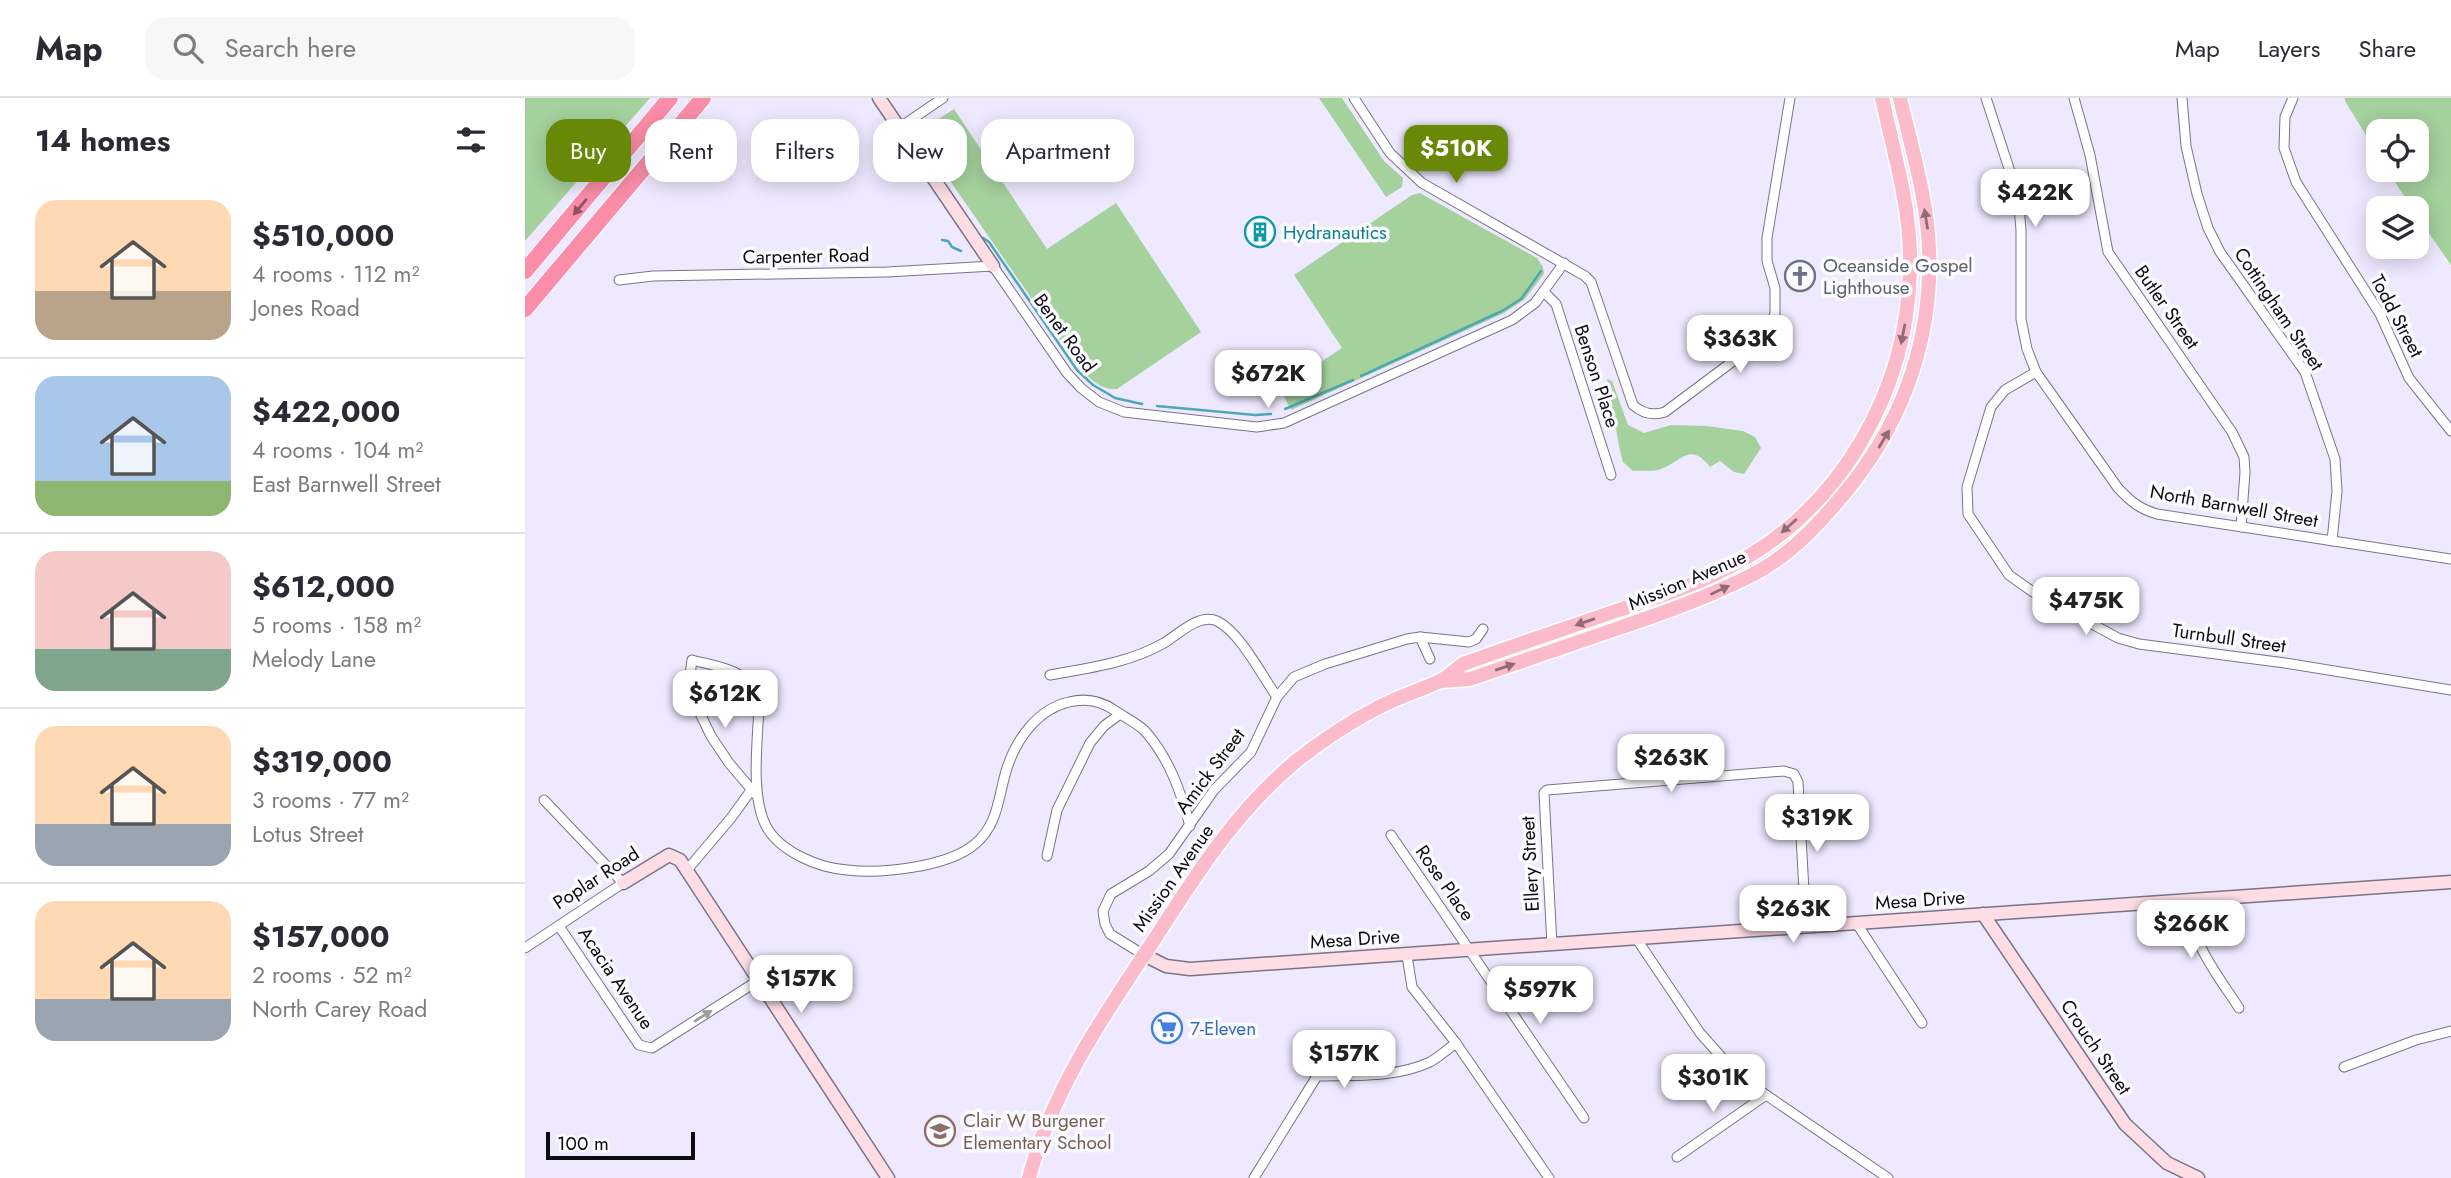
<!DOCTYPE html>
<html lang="en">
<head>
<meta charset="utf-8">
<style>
	:root { --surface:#fff; --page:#f7f7f7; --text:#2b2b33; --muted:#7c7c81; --line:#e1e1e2; --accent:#688907 }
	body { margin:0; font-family:Jost,sans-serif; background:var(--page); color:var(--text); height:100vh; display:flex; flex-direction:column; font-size:26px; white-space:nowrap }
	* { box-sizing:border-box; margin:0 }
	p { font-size:23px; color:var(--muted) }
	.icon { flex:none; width:38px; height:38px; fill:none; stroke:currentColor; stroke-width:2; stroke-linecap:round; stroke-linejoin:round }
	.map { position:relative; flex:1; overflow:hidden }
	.side { display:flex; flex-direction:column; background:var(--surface); width:525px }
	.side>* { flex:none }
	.banner { position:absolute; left:21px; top:21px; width:665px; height:63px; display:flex; gap:14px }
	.buttons { position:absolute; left:1841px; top:21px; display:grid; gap:14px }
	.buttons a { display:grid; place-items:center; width:63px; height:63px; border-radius:14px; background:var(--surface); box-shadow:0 4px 18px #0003; font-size:35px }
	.scale { position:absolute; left:21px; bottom:18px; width:149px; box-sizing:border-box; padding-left:7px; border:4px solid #0d0b12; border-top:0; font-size:19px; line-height:24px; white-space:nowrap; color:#0d0b12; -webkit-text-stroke:5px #fbfafe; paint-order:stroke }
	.price { position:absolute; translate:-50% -60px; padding:0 16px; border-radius:14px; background:#fff; color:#222; font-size:23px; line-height:46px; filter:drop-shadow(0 2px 4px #0008) }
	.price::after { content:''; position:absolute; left:50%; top:42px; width:21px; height:16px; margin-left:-10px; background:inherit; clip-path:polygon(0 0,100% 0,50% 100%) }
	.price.selected { background:var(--accent); color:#fff }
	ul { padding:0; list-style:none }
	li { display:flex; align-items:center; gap:21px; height:175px; padding:0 35px }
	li+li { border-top:2px solid var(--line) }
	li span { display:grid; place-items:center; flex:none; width:196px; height:140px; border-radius:21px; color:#555 }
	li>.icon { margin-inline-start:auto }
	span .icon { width:84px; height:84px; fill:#fffc; stroke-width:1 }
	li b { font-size:30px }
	h2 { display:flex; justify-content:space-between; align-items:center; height:84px; padding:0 35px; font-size:30px }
	.tag { padding:0 24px; border-radius:21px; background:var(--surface); box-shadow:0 4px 18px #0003; font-size:24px; line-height:63px }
	.tag.selected { background:var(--accent); color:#fff }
	header { display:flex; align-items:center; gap:42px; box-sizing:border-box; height:98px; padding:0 35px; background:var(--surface); border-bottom:2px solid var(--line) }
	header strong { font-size:33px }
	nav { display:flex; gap:38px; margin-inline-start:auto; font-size:24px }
	.search { width:490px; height:63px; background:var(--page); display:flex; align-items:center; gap:18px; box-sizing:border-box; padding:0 24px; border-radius:21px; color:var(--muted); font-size:26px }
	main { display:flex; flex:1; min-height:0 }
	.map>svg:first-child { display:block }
	.green { fill:#a5d19d }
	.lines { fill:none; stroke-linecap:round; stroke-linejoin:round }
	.stream { stroke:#4ea8b3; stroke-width:2.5 }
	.street-casing { stroke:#797487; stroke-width:11 }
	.secondary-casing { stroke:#797487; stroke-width:15 }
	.primary-casing { stroke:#fff; stroke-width:17 }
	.highway-casing { stroke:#fff; stroke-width:18 }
	.street { stroke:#fff; stroke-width:9 }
	.secondary { stroke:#fedde5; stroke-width:12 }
	.primary { stroke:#fcbbcb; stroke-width:14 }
	.highway { stroke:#fa8da8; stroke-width:16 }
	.oneway { fill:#8f5264 }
	.oneway2 { fill:#906c78 }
	.oneway3 { fill:#9e9da0 }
	.labels { text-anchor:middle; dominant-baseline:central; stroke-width:7; stroke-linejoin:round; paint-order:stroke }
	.culture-label { font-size:19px; fill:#0d838f; stroke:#fbfafe; text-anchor:start }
	.street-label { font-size:19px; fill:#0d0b12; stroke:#fbfafe }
	.worship-label { font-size:19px; fill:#5b616d; stroke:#fbfafe; text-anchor:start }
	.shop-label { font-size:19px; fill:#366cbe; stroke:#fbfafe; text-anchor:start }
	.education-label { font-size:19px; fill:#785e54; stroke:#fbfafe; text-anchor:start }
</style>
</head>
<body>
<header>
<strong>Map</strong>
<div class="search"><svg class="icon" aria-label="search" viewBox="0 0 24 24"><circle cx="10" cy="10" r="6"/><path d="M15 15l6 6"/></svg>Search here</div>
<nav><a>Map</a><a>Layers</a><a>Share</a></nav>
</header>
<main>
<section class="side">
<h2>14 homes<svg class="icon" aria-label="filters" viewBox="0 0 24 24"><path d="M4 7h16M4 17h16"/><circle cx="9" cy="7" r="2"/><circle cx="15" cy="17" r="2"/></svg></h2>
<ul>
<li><span style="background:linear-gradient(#ffd9b3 65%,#b9a48a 0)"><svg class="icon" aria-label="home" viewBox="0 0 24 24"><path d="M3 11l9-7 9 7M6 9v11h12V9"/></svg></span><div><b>$510,000</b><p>4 rooms · 112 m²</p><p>Jones Road</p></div></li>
<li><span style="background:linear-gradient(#a9c7e8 75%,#8fb573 0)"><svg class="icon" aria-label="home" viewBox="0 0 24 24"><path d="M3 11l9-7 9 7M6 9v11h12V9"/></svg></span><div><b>$422,000</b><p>4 rooms · 104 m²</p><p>East Barnwell Street</p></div></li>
<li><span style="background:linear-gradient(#f6c9c9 70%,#7fa58c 0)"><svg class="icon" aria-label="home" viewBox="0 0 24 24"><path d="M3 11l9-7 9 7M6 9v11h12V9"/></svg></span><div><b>$612,000</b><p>5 rooms · 158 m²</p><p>Melody Lane</p></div></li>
<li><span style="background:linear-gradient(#ffd9b3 70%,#9aa5b1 0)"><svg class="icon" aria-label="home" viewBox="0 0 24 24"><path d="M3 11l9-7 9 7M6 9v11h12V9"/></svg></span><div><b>$319,000</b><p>3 rooms · 77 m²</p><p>Lotus Street</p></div></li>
<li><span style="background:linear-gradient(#ffd9b3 70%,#9aa5b1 0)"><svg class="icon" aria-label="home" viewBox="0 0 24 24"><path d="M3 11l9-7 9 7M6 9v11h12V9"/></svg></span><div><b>$157,000</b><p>2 rooms · 52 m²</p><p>North Carey Road</p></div></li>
</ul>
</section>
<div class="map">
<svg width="1926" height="1080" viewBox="0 0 1926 1080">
	<rect width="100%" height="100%" fill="#efe9ff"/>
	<g class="green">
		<path d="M 0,0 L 125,0 L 0,143 Z"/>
		<path d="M 794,0 L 817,0 L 859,63 L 878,80 L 877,89 L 861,99 Z"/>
		<path d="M 1820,0 L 1926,0 L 1926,167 L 1892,118 L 1892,110 L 1887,110 L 1862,72 L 1892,72 L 1892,33 L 1853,33 L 1853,57 L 1820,3 Z"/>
		<path d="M 429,11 L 522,151 L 591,105 L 676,234 L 592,291 C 570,293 557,271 545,256 L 392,35 Z"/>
		<path d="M 895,95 L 1012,160 L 1018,169 L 1019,176 L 999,202 L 979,215 L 766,312 L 755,291 L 817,250 L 769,177 L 887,97 Z"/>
		<path d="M 1082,281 L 1087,283 L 1103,327 L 1119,335 L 1146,327 L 1181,328 L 1218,333 L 1230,339 L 1236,350 L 1219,376 L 1209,374 L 1195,363 L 1185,369 C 1165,343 1156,364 1136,371 C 1129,374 1116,372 1108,373 L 1098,364 L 1095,353 Z"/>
	</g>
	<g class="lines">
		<g class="stream">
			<path d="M 458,140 L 464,144 L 552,272 L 568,287 L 580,294 L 590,300 L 617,306"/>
			<path d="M 417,142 L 423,143 L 427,149 L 436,153"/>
			<path d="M 836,278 L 977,213 L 996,201 L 1016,173"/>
			<path d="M 632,308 L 730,317 L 746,316"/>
			<path d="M 760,311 L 828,282"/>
		</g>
		<g class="street-casing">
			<g id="street">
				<path d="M 829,0 L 865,55 L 897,85 L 1060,178 L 1066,184 L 1108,307 C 1117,315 1128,318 1140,314 L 1231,246 L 1243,234 L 1250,215 L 1250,190 L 1242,163 L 1242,140 L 1265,0"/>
				<path d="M 1461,0 L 1493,98 L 1496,132 L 1496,221 L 1502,251 L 1511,274 L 1593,390 C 1606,404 1615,411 1632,416 L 1926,461"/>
				<path d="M 1549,0 L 1565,57 L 1583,154 L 1707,334 L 1719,359 L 1720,374 L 1716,429"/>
				<path d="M 1657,0 L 1661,48 L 1672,96 L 1683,130 L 1695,154 L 1780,274 L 1810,361 L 1812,393 L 1807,443"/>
				<path d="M 1768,0 L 1760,19 L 1759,50 L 1771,84 L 1855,216 L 1884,280 L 1926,333"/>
				<path d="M 374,30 L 418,0"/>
				<path d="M 94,182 L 128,178 L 362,174 L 468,168 L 542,275 L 556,290 L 574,304 L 599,314 L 732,329 L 759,325 L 987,222 L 1010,205 L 1039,165"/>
				<path d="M 1019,194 L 1031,206 L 1086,377"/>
				<path d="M 1511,274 L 1480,292 L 1466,309 L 1442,389 L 1443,416 L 1484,477 L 1508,494 L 1593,540 L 1614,546 L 1760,565 L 1926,592"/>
				<path d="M 895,539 L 905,561"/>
				<path d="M 525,577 C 564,570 604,565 639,545 C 654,536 674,515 692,523 C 715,534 737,578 752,599"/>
				<path d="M 233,699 L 204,665 L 186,638 L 167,599 L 164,584 L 167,562 C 197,570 227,571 234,607 C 233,641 225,697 241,728 C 255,754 294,770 322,772 C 357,776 423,769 450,746 C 474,726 473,698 482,670 C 492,640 513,611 544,604 C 560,600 576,603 589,612 C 599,619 612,625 620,633 C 644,660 656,694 665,728"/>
				<path d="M 866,737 L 1059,1020"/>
				<path d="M 522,758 L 532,712 L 565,645 L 579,628 L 595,616"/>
				<path d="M 162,772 L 206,720 L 227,691"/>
				<path d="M 1667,801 C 1662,842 1693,877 1714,910"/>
				<path d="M 1332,826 L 1397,925"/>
				<path d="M 34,828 L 114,947 L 127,950 L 234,882"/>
				<path d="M 1111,840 L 1175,935 L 1199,962 L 1225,986 L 1363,1080"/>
				<path d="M 1027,847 L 1019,695 L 1022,692 L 1259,673 L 1269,676 L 1273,684 L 1281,829"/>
				<path d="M 0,850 L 98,785 L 19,702"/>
				<path d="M 619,857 L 585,836 L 580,826 L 578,813 L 586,796 L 624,773 L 644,756 L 689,692 L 726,654 L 752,599 L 769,579 L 800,566 L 882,541 L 895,539 L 944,544 L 951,541 L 958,531"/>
				<path d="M 882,858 L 887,889 L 931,945 L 1024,1080"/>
				<path d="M 1819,969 L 1891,942 L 1926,933"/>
				<path d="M 1152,1059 L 1241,997"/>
				<path d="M 729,1080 L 792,978 C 829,977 871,980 905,964 C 914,959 923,951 931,945"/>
			</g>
		</g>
		<g class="secondary-casing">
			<g id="secondary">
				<path d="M 354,0 L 468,168"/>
				<path d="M 98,785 L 144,757 L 155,762 L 363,1080"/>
				<path d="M 1458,816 L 1600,1026 L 1642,1065 L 1673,1080"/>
				<path d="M 619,857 L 641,868 L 665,871 L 1926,784"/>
			</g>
		</g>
		<g class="primary-casing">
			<g id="primary">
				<path d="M 916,583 L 945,581 C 994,564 1042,548 1091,531 C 1138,515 1184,499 1229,476 C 1267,456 1296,424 1323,391 C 1382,318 1411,230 1403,135 C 1399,90 1385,44 1375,0"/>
				<path d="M 504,1080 C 527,992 579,917 629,842 C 670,778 711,713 770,664 C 796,643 825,624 854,609 C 873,599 893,593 913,584 C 922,580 930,572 938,566 C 990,547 1042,530 1094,512 C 1133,499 1171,487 1208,467 C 1316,410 1382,294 1385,172 C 1387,114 1369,56 1357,0"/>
			</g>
		</g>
		<g class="highway-casing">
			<g id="highway">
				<path d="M 0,173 L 145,0"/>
				<path d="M 0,211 L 178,0"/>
			</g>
		</g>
		<use href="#street" class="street"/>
		<use href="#secondary" class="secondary"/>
		<use href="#primary" class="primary"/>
		<use href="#highway" class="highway"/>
	</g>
	<defs><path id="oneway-solid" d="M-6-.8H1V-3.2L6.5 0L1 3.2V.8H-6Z" transform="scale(1.75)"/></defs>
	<use class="oneway" href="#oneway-solid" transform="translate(55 109) rotate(130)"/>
	<g class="oneway2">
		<use href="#oneway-solid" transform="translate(1401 121) rotate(-99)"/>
		<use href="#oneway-solid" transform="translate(1378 236) rotate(101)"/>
		<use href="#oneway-solid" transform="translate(1359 341) rotate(-59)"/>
		<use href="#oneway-solid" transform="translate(1264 428) rotate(138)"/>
		<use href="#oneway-solid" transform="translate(1195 492) rotate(-25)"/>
		<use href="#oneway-solid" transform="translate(1060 524) rotate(161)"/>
		<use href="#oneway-solid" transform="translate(980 569) rotate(-19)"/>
	</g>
	<use class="oneway3" href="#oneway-solid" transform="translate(178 918) rotate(-32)"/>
	<defs>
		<g id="building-ring" transform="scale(1.575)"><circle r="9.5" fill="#fbfafe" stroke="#0f9aa8" stroke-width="1.5"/><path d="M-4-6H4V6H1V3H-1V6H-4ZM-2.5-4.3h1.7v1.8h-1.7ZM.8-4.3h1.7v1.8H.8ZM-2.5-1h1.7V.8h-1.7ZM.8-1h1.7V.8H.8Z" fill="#0f9aa8"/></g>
		<g id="church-ring" transform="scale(1.575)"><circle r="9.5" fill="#fbfafe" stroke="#6b7280" stroke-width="1.5"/><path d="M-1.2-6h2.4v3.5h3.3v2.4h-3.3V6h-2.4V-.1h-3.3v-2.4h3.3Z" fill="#6b7280"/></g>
		<g id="supermarket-ring" transform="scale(1.575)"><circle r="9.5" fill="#fbfafe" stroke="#3f7fe0" stroke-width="1.5"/><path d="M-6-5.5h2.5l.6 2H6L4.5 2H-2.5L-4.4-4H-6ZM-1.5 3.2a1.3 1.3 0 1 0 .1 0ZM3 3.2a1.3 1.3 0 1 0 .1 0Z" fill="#3f7fe0"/></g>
		<g id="school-ring" transform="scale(1.575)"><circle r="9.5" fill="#fbfafe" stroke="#8d6e63" stroke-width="1.5"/><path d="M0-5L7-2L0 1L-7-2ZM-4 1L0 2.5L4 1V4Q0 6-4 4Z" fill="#8d6e63"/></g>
	</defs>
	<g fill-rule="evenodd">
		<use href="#building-ring" x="735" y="134"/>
		<use href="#church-ring" x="1275" y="178"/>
		<use href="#supermarket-ring" x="642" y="930"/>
		<use href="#school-ring" x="415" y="1033"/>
	</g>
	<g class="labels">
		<g class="culture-label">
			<text x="758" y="134">Hydranautics</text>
		</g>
		<g class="street-label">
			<text transform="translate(281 158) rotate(-1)">Carpenter Road</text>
			<text transform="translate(1642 209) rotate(55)">Butler Street</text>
			<text transform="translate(1754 211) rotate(56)">Cottingham Street</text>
			<text transform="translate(1872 218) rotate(62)">Todd Street</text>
			<text transform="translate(540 235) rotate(54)">Benet Road</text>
			<text transform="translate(1072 278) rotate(72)">Benson Place</text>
			<text transform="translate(1709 408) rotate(10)">North Barnwell Street</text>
			<text transform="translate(1162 482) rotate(-23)">Mission Avenue</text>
			<text transform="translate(1704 540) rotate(8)">Turnbull Street</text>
			<text transform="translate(685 673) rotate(-53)">Amick Street</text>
			<text transform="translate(1005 766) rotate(-93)">Ellery Street</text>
			<text transform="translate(71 780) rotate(-33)">Poplar Road</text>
			<text transform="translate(648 780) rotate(-55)">Mission Avenue</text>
			<text transform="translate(920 785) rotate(55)">Rose Place</text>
			<text transform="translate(1395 802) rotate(-4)">Mesa Drive</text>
			<text transform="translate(830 841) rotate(-4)">Mesa Drive</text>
			<text transform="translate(91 880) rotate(56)">Acacia Avenue</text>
			<text transform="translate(1571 949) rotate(56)">Crouch Street</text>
		</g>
		<g class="worship-label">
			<text x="1298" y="167">Oceanside Gospel<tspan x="1298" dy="22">Lighthouse</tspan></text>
		</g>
		<g class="shop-label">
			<text x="665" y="930">7-Eleven</text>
		</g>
		<g class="education-label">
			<text x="438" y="1022">Clair W Burgener<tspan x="438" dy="22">Elementary School</tspan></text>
		</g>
	</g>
</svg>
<div class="buttons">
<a><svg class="icon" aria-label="locate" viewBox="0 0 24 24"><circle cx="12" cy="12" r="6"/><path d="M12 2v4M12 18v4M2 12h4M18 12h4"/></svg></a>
<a><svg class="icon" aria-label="layers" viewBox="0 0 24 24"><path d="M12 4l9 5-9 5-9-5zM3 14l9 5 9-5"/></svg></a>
</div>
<div class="scale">100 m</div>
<b class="price selected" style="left:931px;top:87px">$510K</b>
<b class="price" style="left:1510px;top:131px">$422K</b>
<b class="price" style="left:1215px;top:277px">$363K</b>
<b class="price" style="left:743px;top:312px">$672K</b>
<b class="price" style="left:1561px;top:539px">$475K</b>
<b class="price" style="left:200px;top:632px">$612K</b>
<b class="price" style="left:1146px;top:696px">$263K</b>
<b class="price" style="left:1292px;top:756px">$319K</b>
<b class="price" style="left:1268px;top:847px">$263K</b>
<b class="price" style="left:1666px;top:862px">$266K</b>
<b class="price" style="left:276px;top:917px">$157K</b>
<b class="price" style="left:1015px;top:928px">$597K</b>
<b class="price" style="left:819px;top:992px">$157K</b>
<b class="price" style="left:1188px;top:1016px">$301K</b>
<div class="banner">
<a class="tag selected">Buy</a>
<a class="tag">Rent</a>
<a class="tag">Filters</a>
<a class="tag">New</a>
<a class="tag">Apartment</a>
</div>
</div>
</main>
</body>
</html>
